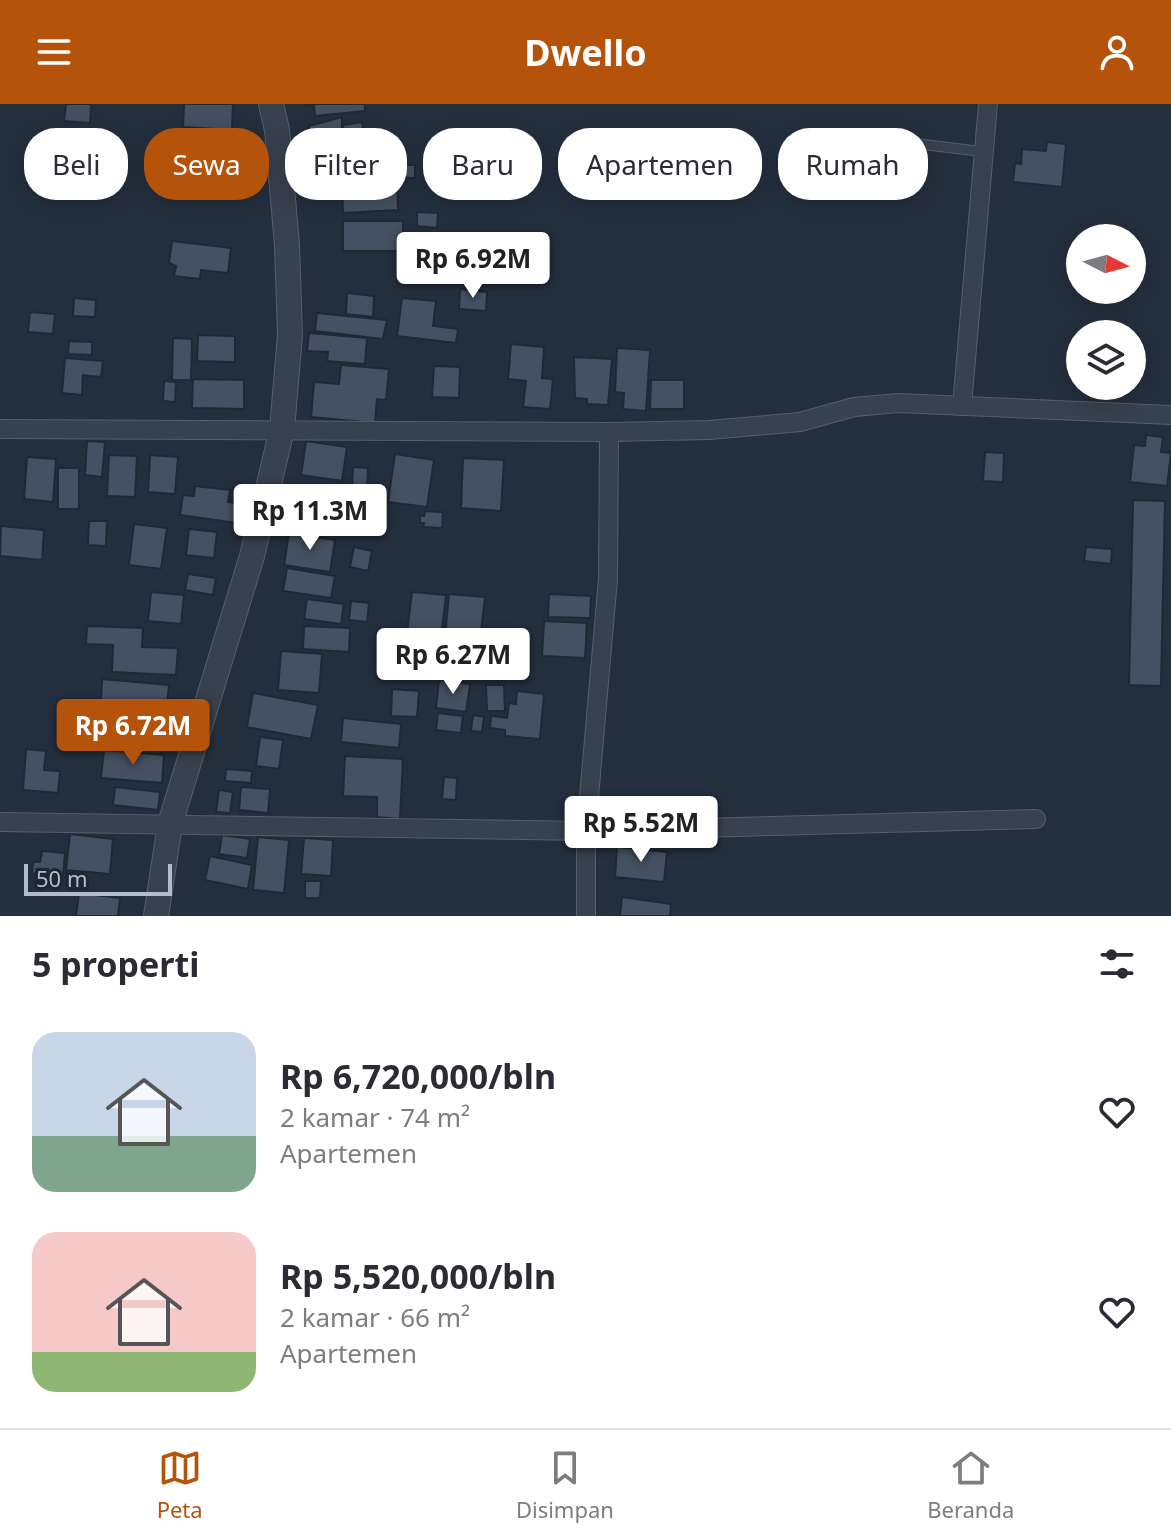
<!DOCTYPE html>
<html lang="id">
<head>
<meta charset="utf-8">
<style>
	:root { --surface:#fff; --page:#f7f7f7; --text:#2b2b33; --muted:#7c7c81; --line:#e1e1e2; --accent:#b45309 }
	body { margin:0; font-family:"Noto Sans",sans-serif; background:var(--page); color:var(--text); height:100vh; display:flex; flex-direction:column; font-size:30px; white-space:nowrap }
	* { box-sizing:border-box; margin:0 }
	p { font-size:26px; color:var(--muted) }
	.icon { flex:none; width:44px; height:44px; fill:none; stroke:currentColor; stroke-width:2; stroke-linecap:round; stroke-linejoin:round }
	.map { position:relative; height:812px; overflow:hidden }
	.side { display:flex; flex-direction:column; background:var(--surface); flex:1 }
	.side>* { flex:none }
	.top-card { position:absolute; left:24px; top:24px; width:1124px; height:72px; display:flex; gap:16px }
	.needle { width:52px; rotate:96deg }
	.tools { position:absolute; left:1066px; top:120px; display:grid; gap:16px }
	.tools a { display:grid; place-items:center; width:80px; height:80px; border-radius:50%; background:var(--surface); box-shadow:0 4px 20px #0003; font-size:40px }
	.scale { position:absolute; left:24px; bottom:20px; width:148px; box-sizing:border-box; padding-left:8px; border:4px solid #b4bcc9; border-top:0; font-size:22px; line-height:28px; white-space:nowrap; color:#b4bcc9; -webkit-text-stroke:6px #1d2633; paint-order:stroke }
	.price { position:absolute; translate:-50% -68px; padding:0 18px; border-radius:8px; background:#fff; color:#222; font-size:26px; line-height:52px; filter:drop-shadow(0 2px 4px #0008) }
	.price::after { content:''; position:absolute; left:50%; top:48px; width:24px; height:18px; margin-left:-12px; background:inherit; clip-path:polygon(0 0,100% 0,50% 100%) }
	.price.current { background:var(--accent); color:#fff }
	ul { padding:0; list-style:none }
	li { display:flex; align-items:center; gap:24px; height:200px; padding:0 32px }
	li span { display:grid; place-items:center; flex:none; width:224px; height:160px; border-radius:24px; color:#555 }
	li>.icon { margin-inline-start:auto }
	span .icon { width:96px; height:96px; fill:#fffc; stroke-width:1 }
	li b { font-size:34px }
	h2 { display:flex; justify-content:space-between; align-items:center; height:96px; padding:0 32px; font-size:34px }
	.pill { padding:0 28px; border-radius:32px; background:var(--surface); box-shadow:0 4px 20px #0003; font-size:28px; line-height:72px }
	.pill.current { background:var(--accent); color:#fff }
	header { display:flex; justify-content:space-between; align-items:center; height:104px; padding:0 32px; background:var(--accent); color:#fff; font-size:36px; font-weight:700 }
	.menu { display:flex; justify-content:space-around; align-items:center; height:112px; border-top:2px solid var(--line); background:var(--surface); font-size:22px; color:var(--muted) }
	.menu a { display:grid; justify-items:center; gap:4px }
	.menu .current { color:var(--accent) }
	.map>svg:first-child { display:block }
	.building { fill:#455162; stroke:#1f2835; stroke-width:2 }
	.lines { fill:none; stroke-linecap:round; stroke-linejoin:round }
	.service-casing { stroke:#565f6c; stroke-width:11 }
	.minor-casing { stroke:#565f6c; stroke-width:20 }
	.tertiary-casing { stroke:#565f6c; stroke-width:26 }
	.service { stroke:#38414e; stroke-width:9 }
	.minor { stroke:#38414e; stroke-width:18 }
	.tertiary { stroke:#38414e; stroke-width:24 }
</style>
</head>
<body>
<header><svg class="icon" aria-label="menu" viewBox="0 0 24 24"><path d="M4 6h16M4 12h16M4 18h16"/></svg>Dwello<svg class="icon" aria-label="person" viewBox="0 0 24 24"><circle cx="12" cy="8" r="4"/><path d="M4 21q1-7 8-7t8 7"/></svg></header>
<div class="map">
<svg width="1171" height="812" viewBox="0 0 1171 812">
	<rect width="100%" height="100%" fill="#242f3e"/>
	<g class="building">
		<path d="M 66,0 L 91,0 L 90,19 L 64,17 Z"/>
		<path d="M 184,0 L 233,0 L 232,26 L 183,23 Z"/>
		<path d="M 306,0 L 365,0 L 365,7 L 315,12 L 314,1 L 306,2 Z"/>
		<path d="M 342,13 L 342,42 L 322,42 L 322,33 L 309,33 L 309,22 Z"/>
		<path d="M 362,18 L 365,41 L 345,43 L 343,21 Z"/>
		<path d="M 1047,38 L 1066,40 L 1062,83 L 1013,78 L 1015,59 L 1021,60 L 1022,45 L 1046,47 Z"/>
		<path d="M 330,47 L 388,48 L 387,73 L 325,72 L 325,55 L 330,55 Z"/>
		<path d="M 395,61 L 415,61 L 415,74 L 395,73 Z"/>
		<path d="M 397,76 L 398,106 L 343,109 L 342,78 Z"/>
		<path d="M 417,108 L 438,109 L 437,124 L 417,122 Z"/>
		<rect x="343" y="117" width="60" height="30"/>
		<path d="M 172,137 L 231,144 L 228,169 L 201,166 L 200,175 L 174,172 L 176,162 L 169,159 Z"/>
		<path d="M 460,185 L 487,188 L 486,207 L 459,205 Z"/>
		<path d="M 347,189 L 374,192 L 373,213 L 346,210 Z"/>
		<path d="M 74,194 L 96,196 L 95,213 L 73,212 Z"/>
		<path d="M 402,194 L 436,197 L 433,222 L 458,225 L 456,239 L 397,232 Z"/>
		<path d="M 30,208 L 55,210 L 53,230 L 28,228 Z"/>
		<path d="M 317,209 L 387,216 L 383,235 L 315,227 Z"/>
		<path d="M 309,229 L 367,234 L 365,260 L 327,257 L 328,248 L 307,247 Z"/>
		<path d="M 198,231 L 235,232 L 235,258 L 197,257 Z"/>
		<path d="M 173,234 L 192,235 L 191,276 L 172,276 Z"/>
		<path d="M 69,237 L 92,238 L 92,251 L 68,250 Z"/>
		<path d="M 511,240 L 544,243 L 542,274 L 553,275 L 550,305 L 523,303 L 526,277 L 508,275 Z"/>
		<path d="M 617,244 L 650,246 L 646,307 L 623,305 L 624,289 L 615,288 Z"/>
		<path d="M 574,253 L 612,255 L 608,301 L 587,300 L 587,295 L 575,294 Z"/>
		<path d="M 65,254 L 103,257 L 101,273 L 83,271 L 82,291 L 62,289 Z"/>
		<path d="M 341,261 L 389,265 L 386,296 L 377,295 L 375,319 L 311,313 L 314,278 L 339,280 Z"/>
		<path d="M 434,262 L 460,263 L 459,294 L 432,293 Z"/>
		<path d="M 193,275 L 244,276 L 244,305 L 192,304 Z"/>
		<path d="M 651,276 L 684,276 L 684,305 L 650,305 Z"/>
		<path d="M 164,277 L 176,278 L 175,298 L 163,297 Z"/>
		<path d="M 1146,331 L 1163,333 L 1161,348 L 1171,349 L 1167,382 L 1130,378 L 1134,341 L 1145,342 Z"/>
		<path d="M 87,337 L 105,338 L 102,373 L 85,371 Z"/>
		<path d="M 306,337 L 347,343 L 342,377 L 301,371 Z"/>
		<path d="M 985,348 L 1004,349 L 1003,378 L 983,377 Z"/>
		<path d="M 395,350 L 434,356 L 427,403 L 388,398 Z"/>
		<path d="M 109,351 L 137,352 L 135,393 L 107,392 Z"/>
		<path d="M 150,351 L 178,353 L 175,390 L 148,388 Z"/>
		<path d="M 27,353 L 56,355 L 53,398 L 24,395 Z"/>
		<path d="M 463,354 L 504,356 L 501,407 L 461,404 Z"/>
		<path d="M 353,363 L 368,364 L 367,387 L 352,387 Z"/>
		<rect x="58" y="364" width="21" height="41"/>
		<path d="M 195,382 L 230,386 L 228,398 L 239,400 L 237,419 L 180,411 L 183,391 L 194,392 Z"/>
		<path d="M 1133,396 L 1165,397 L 1161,582 L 1129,581 Z"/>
		<path d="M 306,407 L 336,409 L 335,427 L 305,425 Z"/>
		<path d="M 425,407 L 443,408 L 442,424 L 423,423 L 424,419 L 420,419 L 420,412 L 424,412 Z"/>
		<path d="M 89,417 L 107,417 L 106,442 L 88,441 Z"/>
		<path d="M 134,420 L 167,424 L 161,465 L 129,461 Z"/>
		<path d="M 1,422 L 44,426 L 42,456 L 0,452 Z"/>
		<path d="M 189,425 L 217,428 L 214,454 L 186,451 Z"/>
		<path d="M 289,429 L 335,436 L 330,468 L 284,461 Z"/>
		<path d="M 354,443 L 372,447 L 368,467 L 350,463 Z"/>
		<path d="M 1086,443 L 1112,445 L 1111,460 L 1084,457 Z"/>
		<path d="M 287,464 L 335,472 L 331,494 L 283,487 Z"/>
		<path d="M 188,470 L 216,474 L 213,491 L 185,486 Z"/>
		<path d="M 151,488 L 184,491 L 181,520 L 148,517 Z"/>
		<path d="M 412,488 L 446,491 L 441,533 L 407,529 Z"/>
		<path d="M 449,490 L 485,493 L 480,536 L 445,533 Z"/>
		<path d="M 549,490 L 591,492 L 590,514 L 548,513 Z"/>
		<path d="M 307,495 L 344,500 L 341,520 L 304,515 Z"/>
		<path d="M 351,497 L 369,499 L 367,518 L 349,516 Z"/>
		<path d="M 544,517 L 587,519 L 585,554 L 542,552 Z"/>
		<path d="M 87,522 L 143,524 L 142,543 L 178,544 L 176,571 L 112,568 L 113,541 L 86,540 Z"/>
		<path d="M 304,522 L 350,524 L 349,548 L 303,545 Z"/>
		<path d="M 281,547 L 322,550 L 319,589 L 278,586 Z"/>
		<path d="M 102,575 L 169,581 L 167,601 L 101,596 Z"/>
		<path d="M 439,576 L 470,580 L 466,608 L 436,604 Z"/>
		<path d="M 486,581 L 504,581 L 505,607 L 487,607 Z"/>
		<path d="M 392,585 L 419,587 L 417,613 L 391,612 Z"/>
		<path d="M 517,587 L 544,590 L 540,635 L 505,632 L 505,626 L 490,624 L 491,612 L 507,614 L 509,599 L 516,600 Z"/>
		<path d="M 253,589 L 318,601 L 311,635 L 247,623 Z"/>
		<path d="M 438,609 L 463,612 L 461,629 L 436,626 Z"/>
		<path d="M 473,611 L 484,613 L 482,628 L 471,627 Z"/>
		<path d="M 343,614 L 401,620 L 399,644 L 341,638 Z"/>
		<path d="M 119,618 L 153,621 L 151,645 L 117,642 Z"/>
		<path d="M 260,633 L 283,636 L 279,665 L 256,662 Z"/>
		<path d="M 26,645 L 46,647 L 44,666 L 60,667 L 58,689 L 23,686 Z"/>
		<path d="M 104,646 L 164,651 L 162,679 L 101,674 Z"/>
		<path d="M 345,652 L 403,655 L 400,715 L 377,713 L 377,693 L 343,692 Z"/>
		<path d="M 226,665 L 252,667 L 251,679 L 225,677 Z"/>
		<path d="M 444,673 L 457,674 L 456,696 L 442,695 Z"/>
		<path d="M 115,683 L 160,688 L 158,706 L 113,701 Z"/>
		<path d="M 241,683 L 270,685 L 268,709 L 239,706 Z"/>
		<path d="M 219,686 L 233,688 L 230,709 L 216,708 Z"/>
		<path d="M 70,730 L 113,735 L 110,770 L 66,766 Z"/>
		<path d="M 222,731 L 250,735 L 247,754 L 219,750 Z"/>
		<path d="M 258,733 L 289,736 L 284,789 L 253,786 Z"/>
		<path d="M 304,734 L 333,736 L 331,772 L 301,770 Z"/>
		<path d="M 617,743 L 667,748 L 664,778 L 615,773 Z"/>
		<path d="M 42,747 L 65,749 L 63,772 L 32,769 L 33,758 L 40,758 Z"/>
		<path d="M 210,752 L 252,761 L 248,785 L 205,776 Z"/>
		<path d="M 305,777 L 321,777 L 320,794 L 305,794 Z"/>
		<path d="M 79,789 L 120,794 L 118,812 L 76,812 Z"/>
		<path d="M 622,793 L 671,800 L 670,812 L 620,812 Z"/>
	</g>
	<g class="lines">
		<g class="service-casing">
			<path id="service" d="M 903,38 L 985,48"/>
		</g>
		<g class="minor-casing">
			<g id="minor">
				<path d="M 962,302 L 988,0"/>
				<path d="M 0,325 L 609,328 L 709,326 L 800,318 L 854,303 L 898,299 L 1171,311"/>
				<path d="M 0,718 L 586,727 L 1036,715"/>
				<path d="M 586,812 L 586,727 L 608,475 L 609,328"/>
			</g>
		</g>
		<g class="tertiary-casing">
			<path id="tertiary" d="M 156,812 L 170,720 L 252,452 L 282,325 L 290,231 L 287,141 L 277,26 L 271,0"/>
		</g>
		<use href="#service" class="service"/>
		<use href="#minor" class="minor"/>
		<use href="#tertiary" class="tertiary"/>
	</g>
</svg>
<div class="tools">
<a><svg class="needle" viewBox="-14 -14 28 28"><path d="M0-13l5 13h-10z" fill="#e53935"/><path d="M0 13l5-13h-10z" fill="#7c7c81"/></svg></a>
<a><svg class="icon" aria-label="layers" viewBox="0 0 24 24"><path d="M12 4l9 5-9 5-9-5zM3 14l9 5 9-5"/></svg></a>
</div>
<div class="scale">50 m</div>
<b class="price" style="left:473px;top:196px">Rp 6.92M</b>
<b class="price" style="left:310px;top:448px">Rp 11.3M</b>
<b class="price" style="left:453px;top:592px">Rp 6.27M</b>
<b class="price current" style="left:133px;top:663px">Rp 6.72M</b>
<b class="price" style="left:641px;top:760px">Rp 5.52M</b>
<div class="top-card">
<a class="pill">Beli</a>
<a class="pill current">Sewa</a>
<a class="pill">Filter</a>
<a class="pill">Baru</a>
<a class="pill">Apartemen</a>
<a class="pill">Rumah</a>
</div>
</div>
<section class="side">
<h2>5 properti<svg class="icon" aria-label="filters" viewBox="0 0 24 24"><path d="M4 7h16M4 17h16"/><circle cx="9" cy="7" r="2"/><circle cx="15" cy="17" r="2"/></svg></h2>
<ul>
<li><span style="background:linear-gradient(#c9d6e8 65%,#7fa58c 0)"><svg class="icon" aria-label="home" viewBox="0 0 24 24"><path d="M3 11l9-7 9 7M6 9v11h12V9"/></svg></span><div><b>Rp 6,720,000/bln</b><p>2 kamar · 74 m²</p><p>Apartemen</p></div><svg class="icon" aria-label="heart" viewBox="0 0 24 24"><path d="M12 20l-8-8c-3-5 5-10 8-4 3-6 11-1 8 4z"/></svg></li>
<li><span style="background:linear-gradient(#f6c9c9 75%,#8fb573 0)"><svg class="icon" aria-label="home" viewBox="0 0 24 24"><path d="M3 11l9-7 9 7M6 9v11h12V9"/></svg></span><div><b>Rp 5,520,000/bln</b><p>2 kamar · 66 m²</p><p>Apartemen</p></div><svg class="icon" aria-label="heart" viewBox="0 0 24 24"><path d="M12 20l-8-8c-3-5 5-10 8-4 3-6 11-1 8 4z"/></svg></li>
</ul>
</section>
<nav class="menu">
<a class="current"><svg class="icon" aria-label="map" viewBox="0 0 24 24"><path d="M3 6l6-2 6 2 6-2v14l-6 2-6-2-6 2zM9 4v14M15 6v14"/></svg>Peta</a>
<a><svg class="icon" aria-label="saved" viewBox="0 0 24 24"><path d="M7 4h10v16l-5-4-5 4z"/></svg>Disimpan</a>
<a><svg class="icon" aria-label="home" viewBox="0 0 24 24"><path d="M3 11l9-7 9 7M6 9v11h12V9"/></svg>Beranda</a>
</nav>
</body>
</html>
